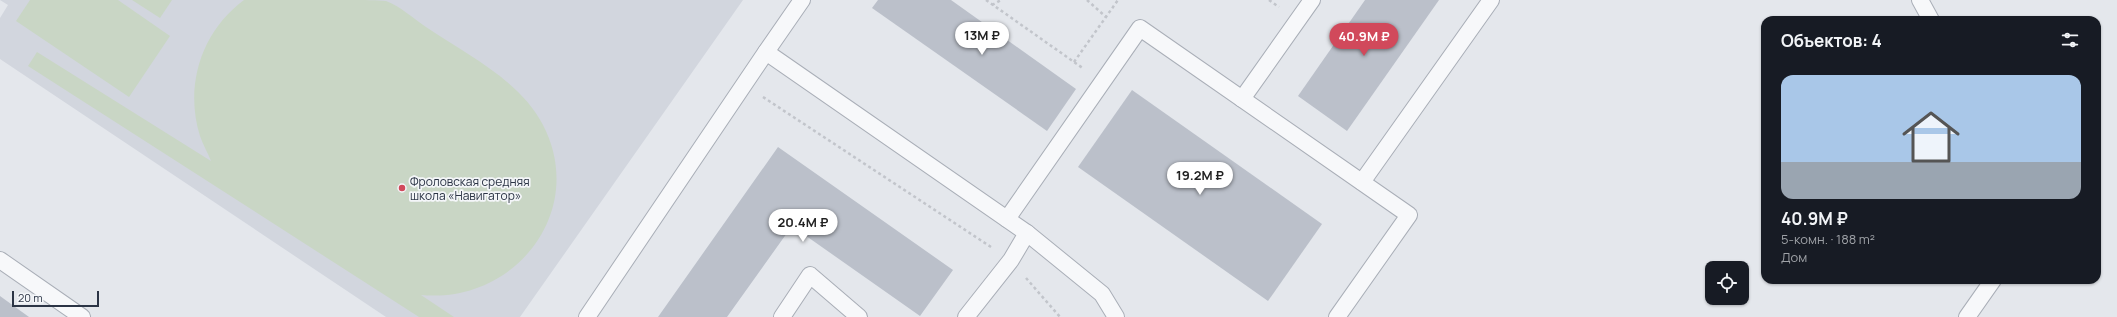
<!DOCTYPE html>
<html lang="ru">
<head>
<meta charset="utf-8">
<style>
	:root { --surface:#171b24; --page:#242831; --text:#f1f3f6; --muted:#9ea1a6; --line:#363941; --accent:#d1495b }
	body { margin:0; font-family:Manrope,sans-serif; background:var(--page); color:var(--text); height:100vh; display:flex; flex-direction:column; font-size:15px; white-space:nowrap }
	* { box-sizing:border-box; margin:0 }
	p { font-size:13px; color:var(--muted) }
	.icon { flex:none; width:22px; height:22px; fill:none; stroke:currentColor; stroke-width:2; stroke-linecap:round; stroke-linejoin:round }
	.map { position:relative; flex:1; overflow:hidden }
	.sheet { position:absolute; left:1761px; top:16px; width:340px; height:268px; display:flex; flex-direction:column; background:var(--surface); border-radius:12px; box-shadow:0 1px 3px #0004 }
	.sheet>* { flex:none }
	.fabs { position:absolute; left:1705px; top:261px; display:grid; gap:8px }
	.fabs a { display:grid; place-items:center; width:44px; height:44px; border-radius:8px; background:var(--surface); box-shadow:0 1px 3px #0004; font-size:20px }
	.scale { position:absolute; left:12px; bottom:10px; width:87px; box-sizing:border-box; padding-left:4px; border:2px solid #2b3445; border-top:0; font-size:11px; line-height:14px; white-space:nowrap; color:#2b3445; -webkit-text-stroke:3px #f4f6f9; paint-order:stroke }
	.price { position:absolute; translate:-50% -34px; padding:0 9px; border-radius:14px; background:#fff; color:#222; font-size:13px; line-height:26px; filter:drop-shadow(0 1px 2px #0008) }
	.price::after { content:''; position:absolute; left:50%; top:24px; width:12px; height:9px; margin-left:-6px; background:inherit; clip-path:polygon(0 0,100% 0,50% 100%) }
	.price.selected { background:var(--accent); color:#fff }
	ul { padding:0; list-style:none }
	li { display:grid; align-content:center; gap:8px; height:212px; padding:0 20px }
	li+li { border-top:1px solid var(--line) }
	li span { display:grid; place-items:center; height:124px; border-radius:12px; color:#555 }
	li>.icon { margin-inline-start:auto }
	span .icon { width:72px; height:72px; fill:#fffc; stroke-width:1 }
	li b { font-size:17px }
	h2 { display:flex; justify-content:space-between; align-items:center; height:48px; padding:0 20px; font-size:17px }
	.map>svg:first-child { display:block }
	.built { fill:#d2d6de }
	.green { fill:#c9d6c5 }
	.building { fill:#bbc0ca }
	.lines { fill:none; stroke-linecap:round; stroke-linejoin:round }
	.lane-casing { stroke:#a9aeb7; stroke-width:18 }
	.path { stroke:#c2c5cb; stroke-width:2.5; stroke-dasharray:3 3; stroke-linecap:butt }
	.lane { stroke:#f7f8fa; stroke-width:16 }
	.poi-dot { fill:#d1495b; stroke:#f4f6f9; stroke-width:1.5 }
	.labels { text-anchor:middle; dominant-baseline:central; stroke-width:3.5; stroke-linejoin:round; paint-order:stroke }
	.poi-label { font-size:12px; fill:#2b3445; stroke:#f4f6f9; text-anchor:start }
</style>
</head>
<body>
<div class="map">
<svg width="2117" height="317" viewBox="0 0 2117 317">
	<rect width="100%" height="100%" fill="#e4e7ec"/>
	<path class="built" d="M 0,0 L 743,0 L 520,317 L 386,317 L 0,59 L 0,18 L 8,5 Z"/>
	<g class="green">
		<path d="M 30,0 L 118,0 L 170,36 L 129,97 L 16,21 Z"/>
		<path d="M 132,0 L 172,0 L 160,18 Z"/>
		<path d="M 244,0 C 280,0 317,0 353,0 C 362,0 378,0 386,1 C 400,6 414,19 426,27 C 467,55 520,80 543,125 C 588,212 514,304 421,295 L 454,317 L 419,317 L 28,66 L 37,52 L 211,161 C 208,153 203,145 200,136 C 184,85 202,31 244,0 Z"/>
	</g>
	<g class="building">
		<path d="M 878,0 L 951,0 L 1076,89 L 1047,131 L 872,8 Z"/>
		<path d="M 1365,0 L 1439,0 L 1347,131 L 1298,96 Z"/>
		<path d="M 1132,90 L 1322,224 L 1268,301 L 1078,167 Z"/>
		<path d="M 778,147 L 953,270 L 920,316 L 792,226 L 727,317 L 658,317 Z"/>
		<path d="M 0,296 L 29,317 L 0,317 Z"/>
	</g>
	<g class="lines">
		<g class="lane-casing">
			<g id="lane">
				<path d="M 1920,0 L 1931,20"/>
				<path d="M 766,52 L 802,0"/>
				<path d="M 1242,99 L 1312,0"/>
				<path d="M 1362,182 L 1491,0"/>
				<path d="M 1007,219 L 1140,28 L 1409,215 L 1337,317"/>
				<path d="M 0,260 L 82,317"/>
				<path d="M 587,317 L 766,52 L 1027,233 L 1102,294 L 1116,317"/>
				<path d="M 782,317 L 810,275 L 859,317"/>
				<path d="M 966,317 L 1011,260 L 1027,233"/>
				<path d="M 1967,317 L 1993,280"/>
			</g>
		</g>
		<g class="path">
			<path d="M 986,0 L 1084,69"/>
			<path d="M 1087,0 L 1106,17"/>
			<path d="M 1269,0 L 1279,7"/>
			<path d="M 992,5 L 1001,0"/>
			<path d="M 1074,62 L 1118,0"/>
			<path d="M 763,97 L 991,247"/>
			<path d="M 1026,278 L 1060,317"/>
		</g>
		<use href="#lane" class="lane"/>
	</g>
	<circle class="poi-dot" cx="402" cy="188" r="4"/>
	<g class="labels">
		<g class="poi-label">
			<text x="410" y="181">Фроловская средняя<tspan x="410" dy="14">школа «Навигатор»</tspan></text>
		</g>
	</g>
</svg>
<div class="fabs">
<a><svg class="icon" aria-label="locate" viewBox="0 0 24 24"><circle cx="12" cy="12" r="6"/><path d="M12 2v4M12 18v4M2 12h4M18 12h4"/></svg></a>
</div>
<div class="scale">20 m</div>
<b class="price" style="left:982px;top:56px">13M ₽</b>
<b class="price selected" style="left:1364px;top:57px">40.9M ₽</b>
<b class="price" style="left:1200px;top:196px">19.2M ₽</b>
<b class="price" style="left:803px;top:243px">20.4M ₽</b>
<section class="sheet">
<h2>Объектов: 4<svg class="icon" aria-label="filters" viewBox="0 0 24 24"><path d="M4 7h16M4 17h16"/><circle cx="9" cy="7" r="2"/><circle cx="15" cy="17" r="2"/></svg></h2>
<ul>
<li><span style="background:linear-gradient(#a9c7e8 70%,#9aa5b1 0)"><svg class="icon" aria-label="home" viewBox="0 0 24 24"><path d="M3 11l9-7 9 7M6 9v11h12V9"/></svg></span><div><b>40.9M ₽</b><p>5-комн. · 188 m²</p><p>Дом</p></div></li>
</ul>
</section>
</div>
</body>
</html>
